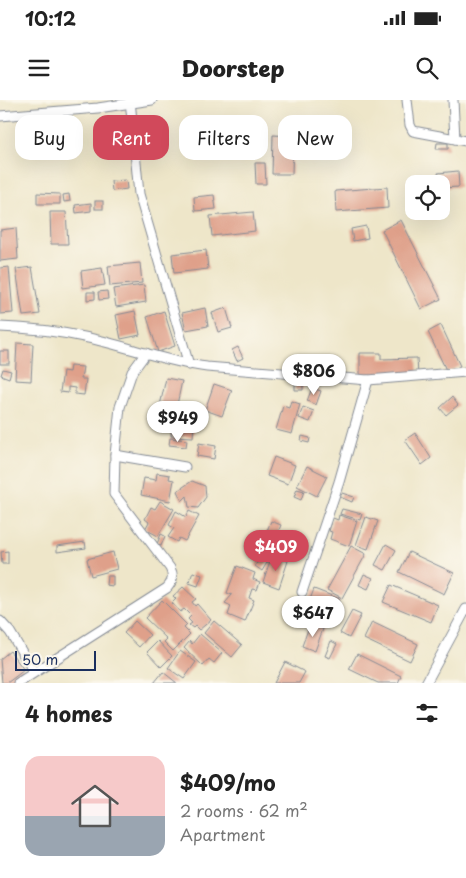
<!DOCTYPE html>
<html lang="en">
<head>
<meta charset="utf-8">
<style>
	:root { --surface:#fff; --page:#f6f6f6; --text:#222; --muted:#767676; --accent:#d1495b }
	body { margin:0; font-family:"Playpen Sans",sans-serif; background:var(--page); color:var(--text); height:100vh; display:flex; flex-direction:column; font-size:19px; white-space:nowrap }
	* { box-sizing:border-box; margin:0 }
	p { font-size:16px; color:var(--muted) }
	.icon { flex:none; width:28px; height:28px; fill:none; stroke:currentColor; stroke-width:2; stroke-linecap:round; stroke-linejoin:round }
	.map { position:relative; height:583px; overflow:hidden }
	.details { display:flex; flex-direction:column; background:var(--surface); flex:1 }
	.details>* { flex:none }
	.guide { position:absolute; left:15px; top:15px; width:436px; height:45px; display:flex; gap:10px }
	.controls { position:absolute; left:405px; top:75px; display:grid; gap:10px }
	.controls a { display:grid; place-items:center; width:45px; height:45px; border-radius:10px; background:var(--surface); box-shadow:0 5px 20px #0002; font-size:25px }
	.scale { position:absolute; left:15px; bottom:12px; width:81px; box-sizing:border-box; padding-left:5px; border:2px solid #1b2f5e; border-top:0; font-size:14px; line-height:18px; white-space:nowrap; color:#1b2f5e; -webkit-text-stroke:4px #fbf7ec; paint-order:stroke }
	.price { position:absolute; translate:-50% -42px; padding:0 11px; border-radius:18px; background:#fff; color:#222; font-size:16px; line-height:32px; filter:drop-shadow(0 1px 2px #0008) }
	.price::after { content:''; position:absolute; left:50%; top:30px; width:15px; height:11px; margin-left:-8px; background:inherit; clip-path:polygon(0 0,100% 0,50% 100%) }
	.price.on { background:var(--accent); color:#fff }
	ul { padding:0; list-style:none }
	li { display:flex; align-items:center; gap:15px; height:125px; padding:0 25px }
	li span { display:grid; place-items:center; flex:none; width:140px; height:100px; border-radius:15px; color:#555 }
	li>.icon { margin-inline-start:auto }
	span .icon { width:60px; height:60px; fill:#fffc; stroke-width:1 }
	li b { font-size:21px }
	h2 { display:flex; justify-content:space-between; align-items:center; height:60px; padding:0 25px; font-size:21px }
	.tag { padding:0 18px; border-radius:15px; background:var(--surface); box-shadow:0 5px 20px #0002; font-size:18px; line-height:45px }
	.tag.on { background:var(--accent); color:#fff }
	.status { display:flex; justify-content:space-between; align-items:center; height:35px; padding:0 25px; background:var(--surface); direction:ltr }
	.status svg { height:14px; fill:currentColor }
	header { display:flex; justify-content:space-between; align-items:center; height:65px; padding:0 25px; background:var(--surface); font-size:22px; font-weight:800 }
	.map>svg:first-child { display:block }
	.building { fill:#dfa08a }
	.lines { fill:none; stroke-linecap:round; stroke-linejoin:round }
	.street-casing { stroke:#848a94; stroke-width:11 }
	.street { stroke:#fff; stroke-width:9 }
</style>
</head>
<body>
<div class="status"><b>10:12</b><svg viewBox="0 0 49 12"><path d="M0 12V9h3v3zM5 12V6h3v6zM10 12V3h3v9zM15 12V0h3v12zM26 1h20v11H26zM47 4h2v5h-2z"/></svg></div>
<header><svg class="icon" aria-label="menu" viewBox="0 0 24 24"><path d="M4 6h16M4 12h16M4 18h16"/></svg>Doorstep<svg class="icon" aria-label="search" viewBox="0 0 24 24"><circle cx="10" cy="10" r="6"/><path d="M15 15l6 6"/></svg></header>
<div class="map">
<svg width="466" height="583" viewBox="0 0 466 583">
	<rect width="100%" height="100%" fill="#fbf7ec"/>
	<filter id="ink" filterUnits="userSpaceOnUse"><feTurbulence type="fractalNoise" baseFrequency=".02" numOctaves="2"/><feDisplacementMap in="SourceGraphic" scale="10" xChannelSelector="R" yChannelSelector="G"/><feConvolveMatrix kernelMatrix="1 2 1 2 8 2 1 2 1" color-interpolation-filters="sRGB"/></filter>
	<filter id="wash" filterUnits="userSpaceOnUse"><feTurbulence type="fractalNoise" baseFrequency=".0096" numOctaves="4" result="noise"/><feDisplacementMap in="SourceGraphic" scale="20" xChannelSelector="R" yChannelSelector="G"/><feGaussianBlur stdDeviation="1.12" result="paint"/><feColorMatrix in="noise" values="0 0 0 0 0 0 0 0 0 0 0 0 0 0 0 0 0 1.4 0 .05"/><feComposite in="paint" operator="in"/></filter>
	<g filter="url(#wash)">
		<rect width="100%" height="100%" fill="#eee6c9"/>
		<g id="blocks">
			<g class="building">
				<path d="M 273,35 L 293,36 L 292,74 L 272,74 Z"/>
				<path d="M 437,43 L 448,43 L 448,49 L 436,49 Z"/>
				<path d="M 255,63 L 265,63 L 266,84 L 256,84 Z"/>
				<path d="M 458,71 L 459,87 L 441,88 L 438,73 Z"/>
				<path d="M 126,80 L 127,89 L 112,91 L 111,81 Z"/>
				<path d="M 387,87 L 388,108 L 336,112 L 335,91 Z"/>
				<path d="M 37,93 L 60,94 L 60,104 L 37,104 Z"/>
				<path d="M 69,94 L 70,101 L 64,102 L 63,95 Z"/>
				<path d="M 214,95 L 216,109 L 195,111 L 194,97 Z"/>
				<rect x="95" y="101" width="8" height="8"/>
				<path d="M 91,103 L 91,111 L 76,113 L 75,105 Z"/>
				<path d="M 50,112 L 66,112 L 68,144 L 51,144 Z"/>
				<path d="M 253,112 L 255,131 L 212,136 L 210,116 Z"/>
				<path d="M 401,120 L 441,199 L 421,209 L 382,130 Z"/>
				<path d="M 366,126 L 368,138 L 353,141 L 351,129 Z"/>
				<path d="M 16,128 L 18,159 L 0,161 L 0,130 Z"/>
				<path d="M 206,150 L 208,169 L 174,173 L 172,154 Z"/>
				<path d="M 140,163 L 142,183 L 110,186 L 108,166 Z"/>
				<path d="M 9,167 L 13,213 L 0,214 L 0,168 Z"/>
				<path d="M 32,167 L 40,214 L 23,216 L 16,169 Z"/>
				<path d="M 102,168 L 105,185 L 83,188 L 81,171 Z"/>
				<path d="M 144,185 L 146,202 L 116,207 L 113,189 Z"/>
				<path d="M 107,191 L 108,199 L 99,200 L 98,192 Z"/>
				<path d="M 87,192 L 95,192 L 95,199 L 87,200 Z"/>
				<path d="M 205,208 L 208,226 L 186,230 L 182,213 Z"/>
				<path d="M 226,208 L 232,228 L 218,232 L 212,213 Z"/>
				<path d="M 135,211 L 140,235 L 121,239 L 116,215 Z"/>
				<path d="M 164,211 L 175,246 L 158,252 L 147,217 Z"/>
				<path d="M 441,225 L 460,266 L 447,272 L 428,232 Z"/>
				<path d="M 17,243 L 33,244 L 31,281 L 15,280 Z"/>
				<path d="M 238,247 L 243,258 L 237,261 L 232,250 Z"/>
				<rect x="0" y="251" width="9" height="13"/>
				<path d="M 360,253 L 381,253 L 381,259 L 417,258 L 418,276 L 360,278 Z"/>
				<path d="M 70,266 L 83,267 L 81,279 L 86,279 L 84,295 L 75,294 L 75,288 L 68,287 L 68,293 L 60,292 L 63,271 L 69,272 Z"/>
				<path d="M 3,269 L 11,271 L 9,278 L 1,275 Z"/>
				<path d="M 166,278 L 182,281 L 174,319 L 158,315 Z"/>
				<path d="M 214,284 L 232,290 L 222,316 L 205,310 Z"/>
				<path d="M 295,284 L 303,285 L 303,290 L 295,290 Z"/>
				<path d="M 312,288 L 321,291 L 316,305 L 307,301 Z"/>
				<path d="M 452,297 L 458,305 L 446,315 L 440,308 Z"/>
				<path d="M 291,301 L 300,304 L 292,334 L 276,330 L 283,306 L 289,308 Z"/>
				<path d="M 303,307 L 314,311 L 310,322 L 299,318 Z"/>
				<path d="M 172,323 L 194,325 L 193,337 L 171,336 Z"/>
				<path d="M 415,333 L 431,358 L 422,365 L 405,340 Z"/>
				<path d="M 302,336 L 310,338 L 309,343 L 301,341 Z"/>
				<path d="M 170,338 L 187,340 L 186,347 L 169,345 Z"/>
				<path d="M 199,343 L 216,346 L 214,359 L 197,356 Z"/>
				<path d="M 274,357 L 295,365 L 288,384 L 267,376 Z"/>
				<path d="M 307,366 L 327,376 L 317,396 L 297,386 Z"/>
				<path d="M 157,373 L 170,375 L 169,379 L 174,380 L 170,401 L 141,395 L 144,378 L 156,380 Z"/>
				<path d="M 192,381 L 205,386 L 206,397 L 198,408 L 189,407 L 187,396 L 182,401 L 177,391 Z"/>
				<path d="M 297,389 L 304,391 L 301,400 L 294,397 Z"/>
				<path d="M 342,393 L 354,397 L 352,402 L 340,397 Z"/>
				<path d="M 160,401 L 174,409 L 158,436 L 145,429 L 149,422 L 145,419 L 151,407 L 155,409 Z"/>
				<path d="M 342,409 L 362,414 L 360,420 L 340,414 Z"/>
				<path d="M 176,411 L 186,417 L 189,411 L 199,416 L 185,441 L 179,438 L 177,442 L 168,437 L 174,428 L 169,425 Z"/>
				<path d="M 339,415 L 357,421 L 349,446 L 330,439 L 332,432 L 329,431 L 333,418 L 338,420 Z"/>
				<path d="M 366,417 L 378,421 L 368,449 L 356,445 Z"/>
				<path d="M 271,421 L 281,425 L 269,454 L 259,450 Z"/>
				<path d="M 161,434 L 165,436 L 161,446 L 157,444 Z"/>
				<path d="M 85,442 L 86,448 L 57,452 L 57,446 Z"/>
				<path d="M 386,444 L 396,450 L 385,470 L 375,465 Z"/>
				<path d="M 351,446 L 366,454 L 342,498 L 327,490 Z"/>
				<path d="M 8,451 L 8,464 L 2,464 L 1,452 Z"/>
				<path d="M 113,452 L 117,469 L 91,476 L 87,459 Z"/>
				<path d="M 409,452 L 454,473 L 444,494 L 399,472 Z"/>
				<path d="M 272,455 L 288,461 L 279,488 L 263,482 Z"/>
				<path d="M 261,456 L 268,461 L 262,471 L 255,466 Z"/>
				<path d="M 237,466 L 255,473 L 253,479 L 260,482 L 257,490 L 252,489 L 249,498 L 254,500 L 245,522 L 228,515 L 231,506 L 225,503 L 232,495 L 227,493 Z"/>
				<path d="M 193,472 L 202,475 L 198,486 L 189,483 Z"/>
				<path d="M 364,474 L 373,478 L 368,489 L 359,485 Z"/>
				<path d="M 107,476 L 113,476 L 113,486 L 106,485 Z"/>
				<path d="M 391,485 L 438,505 L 431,522 L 383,502 Z"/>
				<path d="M 183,487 L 196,499 L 192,502 L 195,506 L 197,504 L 211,520 L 199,530 L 195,526 L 193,528 L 189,525 L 192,523 L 188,519 L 191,516 L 184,509 L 180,512 L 172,503 L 176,499 L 173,496 Z"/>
				<path d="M 314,489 L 340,499 L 331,524 L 315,518 L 319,509 L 308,505 Z"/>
				<path d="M 162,500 L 187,525 L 184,528 L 190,534 L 173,551 L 164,542 L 167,539 L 145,518 Z"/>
				<path d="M 352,511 L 361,515 L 349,538 L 340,533 Z"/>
				<path d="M 135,521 L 150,535 L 139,547 L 124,533 Z"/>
				<path d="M 214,521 L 242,545 L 232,557 L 204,533 Z"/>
				<path d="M 372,522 L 418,544 L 410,561 L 364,539 Z"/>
				<path d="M 310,524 L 323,529 L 315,551 L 302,546 Z"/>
				<path d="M 200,534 L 222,553 L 214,563 L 209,559 L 203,566 L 184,548 L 190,541 L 192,544 Z"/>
				<path d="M 158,541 L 172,556 L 161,567 L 147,552 Z"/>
				<path d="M 331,541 L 337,544 L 330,558 L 325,556 Z"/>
				<path d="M 10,551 L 24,570 L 7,583 L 2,583 L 0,559 Z"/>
				<path d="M 180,551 L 196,562 L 184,579 L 168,568 Z"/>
				<path d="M 357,554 L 401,576 L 398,583 L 378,583 L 349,569 Z"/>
				<path d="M 285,562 L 305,572 L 299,583 L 274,583 Z"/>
				<path d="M 163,572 L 177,583 L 154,583 Z"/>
			</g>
		</g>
	</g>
	<g filter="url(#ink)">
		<use href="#blocks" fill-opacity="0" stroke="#848a94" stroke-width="1"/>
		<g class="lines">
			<g class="street-casing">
				<g id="street">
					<path d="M 130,0 L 139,94 L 189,265"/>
					<path d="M 407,0 L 410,25 L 413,31 L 466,41"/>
					<path d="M 453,0 L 455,39"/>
					<path d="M 0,16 L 98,8 L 152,0"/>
					<path d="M 0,227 C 28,228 56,231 84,237 C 125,245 165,262 207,267 L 368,280 L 466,272"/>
					<path d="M 115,355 L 185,367"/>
					<path d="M 302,492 L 339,382 L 368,280"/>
					<path d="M 0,521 L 10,532 L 34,572"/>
					<path d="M 18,583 L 167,488 C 173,481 174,476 170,468 L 114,394 L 115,355 L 120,307 L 132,272 L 146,253"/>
					<path d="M 426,583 L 466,509"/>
				</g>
			</g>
			<use href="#street" class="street"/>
		</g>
	</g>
</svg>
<div class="controls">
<a><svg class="icon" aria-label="locate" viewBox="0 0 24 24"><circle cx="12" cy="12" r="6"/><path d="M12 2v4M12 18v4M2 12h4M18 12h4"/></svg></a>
</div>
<div class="scale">50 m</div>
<b class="price" style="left:314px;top:296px">$806</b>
<b class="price" style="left:178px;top:343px">$949</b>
<b class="price on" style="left:276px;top:472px">$409</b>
<b class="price" style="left:313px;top:538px">$647</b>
<div class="guide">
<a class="tag">Buy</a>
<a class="tag on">Rent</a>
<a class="tag">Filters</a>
<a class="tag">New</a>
</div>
</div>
<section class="details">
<h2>4 homes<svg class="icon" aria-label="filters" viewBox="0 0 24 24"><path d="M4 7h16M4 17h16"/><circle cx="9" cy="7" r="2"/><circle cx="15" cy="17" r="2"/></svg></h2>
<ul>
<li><span style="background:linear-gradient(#f6c9c9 60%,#9aa5b1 0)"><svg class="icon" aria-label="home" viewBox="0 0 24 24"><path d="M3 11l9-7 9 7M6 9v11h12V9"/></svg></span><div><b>$409/mo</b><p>2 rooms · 62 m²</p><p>Apartment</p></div></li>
</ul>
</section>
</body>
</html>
